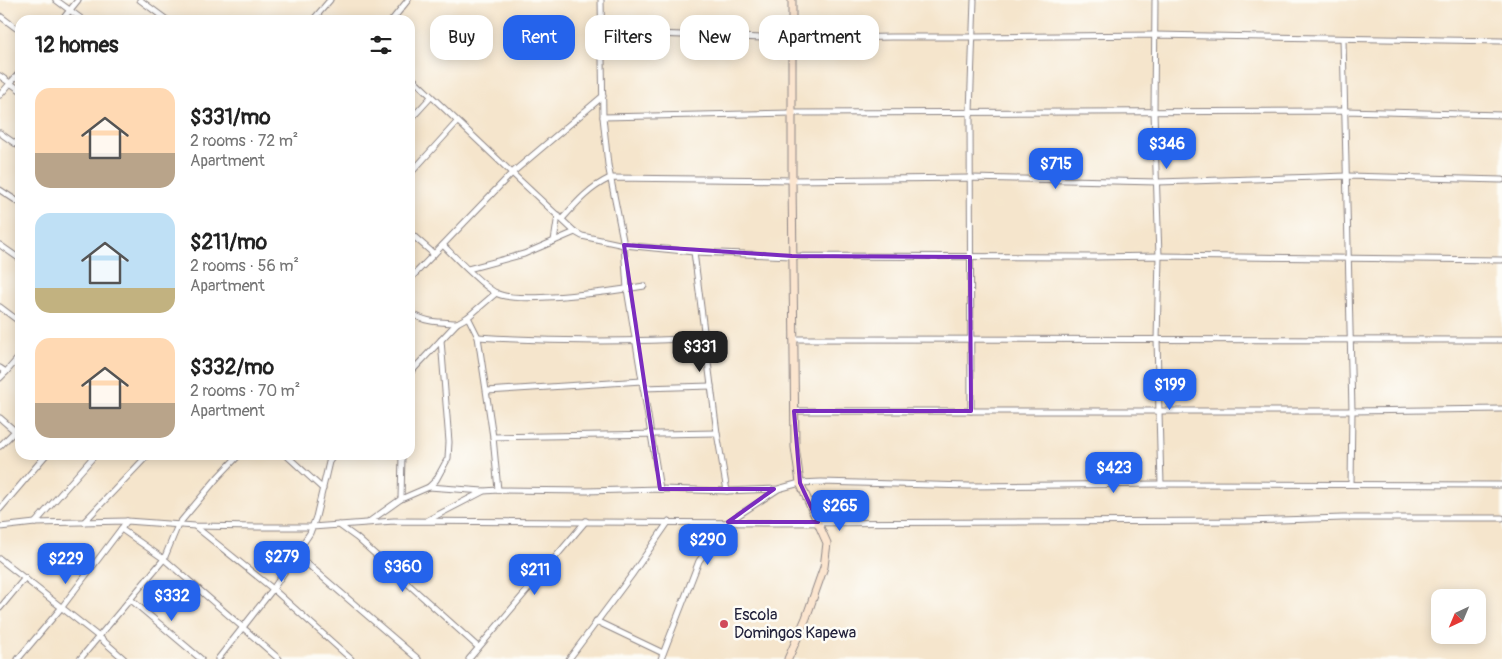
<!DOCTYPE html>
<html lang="en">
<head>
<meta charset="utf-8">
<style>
	:root { --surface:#fff; --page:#f2f2f2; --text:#222; --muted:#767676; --accent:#2563eb }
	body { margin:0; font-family:Pangolin,sans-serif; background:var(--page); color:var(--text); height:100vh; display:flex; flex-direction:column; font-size:19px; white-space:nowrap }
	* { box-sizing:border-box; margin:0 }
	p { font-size:16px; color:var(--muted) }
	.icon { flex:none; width:28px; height:28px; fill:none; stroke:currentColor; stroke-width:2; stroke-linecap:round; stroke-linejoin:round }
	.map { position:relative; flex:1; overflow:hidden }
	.drawer { position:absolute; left:15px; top:15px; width:400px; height:445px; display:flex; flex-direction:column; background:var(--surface); border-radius:15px; box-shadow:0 2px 12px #0003 }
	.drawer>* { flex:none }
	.guide { position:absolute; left:430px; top:15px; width:475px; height:45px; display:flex; gap:10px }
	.needle { width:32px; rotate:224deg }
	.tools { position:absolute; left:1431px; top:589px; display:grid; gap:10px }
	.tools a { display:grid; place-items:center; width:55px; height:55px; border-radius:10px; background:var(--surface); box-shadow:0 2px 12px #0003; font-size:25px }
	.price { position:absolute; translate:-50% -42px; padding:0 11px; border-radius:10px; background:var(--accent); color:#fff; font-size:16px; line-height:32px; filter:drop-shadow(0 1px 2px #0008) }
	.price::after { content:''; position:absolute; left:50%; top:30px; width:15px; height:11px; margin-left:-8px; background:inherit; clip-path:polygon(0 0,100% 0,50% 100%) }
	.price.current { background:#222; color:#fff }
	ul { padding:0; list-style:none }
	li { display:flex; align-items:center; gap:15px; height:125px; padding:0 20px }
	li span { display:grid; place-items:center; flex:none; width:140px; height:100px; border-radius:15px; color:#555 }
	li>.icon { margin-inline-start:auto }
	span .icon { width:60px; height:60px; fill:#fffc; stroke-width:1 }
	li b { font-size:21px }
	h2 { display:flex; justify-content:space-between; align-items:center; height:60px; padding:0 20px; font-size:21px }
	.pill { padding:0 18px; border-radius:15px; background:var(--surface); box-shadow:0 2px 12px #0003; font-size:18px; line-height:45px }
	.pill.current { background:var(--accent); color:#fff }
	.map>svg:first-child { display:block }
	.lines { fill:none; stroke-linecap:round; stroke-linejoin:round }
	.minor-casing { stroke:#8c8484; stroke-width:7 }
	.secondary-casing { stroke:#8c8484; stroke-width:9 }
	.minor { stroke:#fff; stroke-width:5 }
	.secondary { stroke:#fbe5cf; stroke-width:7 }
	.marked { fill:none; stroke:#7b2cbf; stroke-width:4; stroke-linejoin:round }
	.poi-dot { fill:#d1495b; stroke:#fdfcf7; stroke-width:2 }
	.labels { text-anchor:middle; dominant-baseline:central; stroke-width:5; stroke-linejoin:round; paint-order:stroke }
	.poi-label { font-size:16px; fill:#22223b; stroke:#fdfcf7; text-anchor:start }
</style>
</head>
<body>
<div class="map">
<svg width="1502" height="659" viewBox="0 0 1502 659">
	<rect width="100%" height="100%" fill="#fdfcf7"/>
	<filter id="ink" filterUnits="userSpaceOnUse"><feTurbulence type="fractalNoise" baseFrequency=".02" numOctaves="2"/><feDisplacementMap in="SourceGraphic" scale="10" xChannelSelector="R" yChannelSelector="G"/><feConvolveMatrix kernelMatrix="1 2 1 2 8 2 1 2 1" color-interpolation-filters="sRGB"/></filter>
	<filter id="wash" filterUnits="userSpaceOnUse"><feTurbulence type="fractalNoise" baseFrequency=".0096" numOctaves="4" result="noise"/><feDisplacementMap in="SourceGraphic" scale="20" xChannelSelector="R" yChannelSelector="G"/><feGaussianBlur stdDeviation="1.12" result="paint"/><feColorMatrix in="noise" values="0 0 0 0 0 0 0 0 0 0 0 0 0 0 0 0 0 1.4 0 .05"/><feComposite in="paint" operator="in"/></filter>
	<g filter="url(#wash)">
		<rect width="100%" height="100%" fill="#f5e5cc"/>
	</g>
	<g filter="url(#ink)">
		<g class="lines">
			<g class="minor-casing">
				<g id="minor">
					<path d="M 56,0 L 83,20"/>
					<path d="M 140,0 L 167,20"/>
					<path d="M 601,0 L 603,117 L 608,165 L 624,245 L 627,289 L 660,489"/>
					<path d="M 1155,0 L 1154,112 L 1159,256 L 1157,340 L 1161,484"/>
					<path d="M 0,16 L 20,31"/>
					<path d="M 62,20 L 78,0"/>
					<path d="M 313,20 L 330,0"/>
					<path d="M 392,20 L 408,0"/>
					<path d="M 601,32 L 792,39 L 891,37 L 973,37 L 1155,35 L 1502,41"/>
					<path d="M 1343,39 L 1352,411 L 1351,484"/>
					<path d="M 0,76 L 20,90"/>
					<path d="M 410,76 L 512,173 L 410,279"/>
					<path d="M 0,95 L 20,72"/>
					<path d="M 603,96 L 512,173 L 575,232 L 582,236 L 624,245 L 694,252 L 792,256 L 1095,257 L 1159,256 L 1502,260"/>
					<path d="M 603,117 L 792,113 L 1345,111 L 1502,115"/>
					<path d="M 410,120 L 431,97"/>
					<path d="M 0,133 L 20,147"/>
					<path d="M 410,174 L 457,122"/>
					<path d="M 0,190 L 20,203"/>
					<path d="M 562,219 C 577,202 589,188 610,178 L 792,180 L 971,178 L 1158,182 L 1347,176 L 1502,180"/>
					<path d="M 410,233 L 434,254"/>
					<path d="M 554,241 L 558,215"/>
					<path d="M 0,245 L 20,259"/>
					<path d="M 443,245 C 455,257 484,288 498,294 C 521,304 616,291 644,286"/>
					<path d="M 694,252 L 717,433 L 727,491"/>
					<path d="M 468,269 L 524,254 L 575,232"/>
					<path d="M 0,307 L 20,322"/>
					<path d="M 410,312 C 424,323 440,322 457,323"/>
					<path d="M 468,317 L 478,337 L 493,437 L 498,490"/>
					<path d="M 478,337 C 554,342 630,342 706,338"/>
					<path d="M 793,339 L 1502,340"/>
					<path d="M 0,368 L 6,372 L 20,356"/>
					<path d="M 410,373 L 457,323 L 468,317 L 496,293"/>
					<path d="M 0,378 L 6,372"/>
					<path d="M 643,388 L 711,386"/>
					<path d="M 487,391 L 642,381"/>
					<path d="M 794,411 L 1352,411 L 1502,409"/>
					<path d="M 971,411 L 970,112 L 974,0"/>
					<path d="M 0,418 L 15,431"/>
					<path d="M 493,437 L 717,433"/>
					<path d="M 0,446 L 20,426"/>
					<path d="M 286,455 L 323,489"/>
					<path d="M 429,487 L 483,491"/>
					<path d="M 401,499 L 402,455"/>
					<path d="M 0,509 L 46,455"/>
					<path d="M 428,520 L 484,491 L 498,490 L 587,491 L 660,489 L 727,491 L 778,489 L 800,483 L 821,482 L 969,486 L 1161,484 L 1502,485"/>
					<path d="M 370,521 L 401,499 L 429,487 L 436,480 L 448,458 L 449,442 L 441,340"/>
					<path d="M 84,522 L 148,455"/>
					<path d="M 35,523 L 95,455"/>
					<path d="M 339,525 L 357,538 L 478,647"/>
					<path d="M 0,527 L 35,523 L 127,521 L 195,526 L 257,527 L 312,527 L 394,521 L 769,523 L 1247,521 L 1343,518 L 1502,518"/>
					<path d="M 196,527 L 273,589 L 351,659"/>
					<path d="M 121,529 L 164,559 L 279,659"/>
					<path d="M 297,555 L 418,659"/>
					<path d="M 0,559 L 99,637 L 124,659"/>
					<path d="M 130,599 L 201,659"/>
					<path d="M 0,608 L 25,578"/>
					<path d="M 596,621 L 663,653"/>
					<path d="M 18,659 L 62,607 L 127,521"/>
					<path d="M 80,659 L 164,559 L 178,525 L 218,477 L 239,455"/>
					<path d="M 218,659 L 273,589 L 310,533 L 316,517 L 329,462 L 334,455"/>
					<path d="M 469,659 L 586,521"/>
					<path d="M 569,659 L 631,576 L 669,521"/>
					<path d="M 661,659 L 699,561 L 728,522 L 777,490"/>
				</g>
			</g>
			<g class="secondary-casing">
				<path id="secondary" d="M 788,659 L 806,618 L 824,567 L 827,543 L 800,483 L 795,447 L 792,180 L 792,0"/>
			</g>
			<use href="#minor" class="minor"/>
			<use href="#secondary" class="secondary"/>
		</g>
	</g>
	<path class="marked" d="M 624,245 L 792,256 L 970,257 L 971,411 L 794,411 L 800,483 L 818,522 L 728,522 L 774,489 L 660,489 Z"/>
	<circle class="poi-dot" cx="724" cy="624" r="5"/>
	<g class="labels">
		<g class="poi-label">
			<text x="734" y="615">Escola<tspan x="734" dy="18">Domingos Kapewa</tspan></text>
		</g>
	</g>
</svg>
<div class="tools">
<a><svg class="needle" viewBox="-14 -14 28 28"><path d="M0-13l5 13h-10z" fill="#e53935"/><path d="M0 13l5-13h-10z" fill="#767676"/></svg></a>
</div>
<b class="price" style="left:1167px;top:170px">$346</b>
<b class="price" style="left:1056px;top:190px">$715</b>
<b class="price current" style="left:700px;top:373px">$331</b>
<b class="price" style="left:1170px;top:411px">$199</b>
<b class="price" style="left:1114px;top:494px">$423</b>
<b class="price" style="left:840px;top:532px">$265</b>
<b class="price" style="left:708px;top:566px">$290</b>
<b class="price" style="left:282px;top:583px">$279</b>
<b class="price" style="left:66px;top:585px">$229</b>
<b class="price" style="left:403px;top:593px">$360</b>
<b class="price" style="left:535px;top:596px">$211</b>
<b class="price" style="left:172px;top:622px">$332</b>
<div class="guide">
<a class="pill">Buy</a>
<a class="pill current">Rent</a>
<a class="pill">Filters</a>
<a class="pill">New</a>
<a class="pill">Apartment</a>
</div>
<section class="drawer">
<h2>12 homes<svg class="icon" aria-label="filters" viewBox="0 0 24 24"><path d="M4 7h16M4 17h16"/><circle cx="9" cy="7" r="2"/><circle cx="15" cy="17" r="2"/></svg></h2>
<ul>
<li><span style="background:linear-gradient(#ffd9b3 65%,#b9a48a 0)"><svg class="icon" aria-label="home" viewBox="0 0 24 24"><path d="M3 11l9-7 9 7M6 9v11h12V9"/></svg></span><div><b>$331/mo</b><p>2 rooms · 72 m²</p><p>Apartment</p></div></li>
<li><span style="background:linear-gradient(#bfe0f5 75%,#c2b280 0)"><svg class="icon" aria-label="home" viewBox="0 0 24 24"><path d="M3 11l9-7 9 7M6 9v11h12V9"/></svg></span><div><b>$211/mo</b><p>2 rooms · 56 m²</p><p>Apartment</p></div></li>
<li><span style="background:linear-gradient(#ffd9b3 65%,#b9a48a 0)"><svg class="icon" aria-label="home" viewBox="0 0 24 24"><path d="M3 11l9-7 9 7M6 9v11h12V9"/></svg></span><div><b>$332/mo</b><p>2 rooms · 70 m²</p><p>Apartment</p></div></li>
</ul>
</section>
</div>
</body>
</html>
